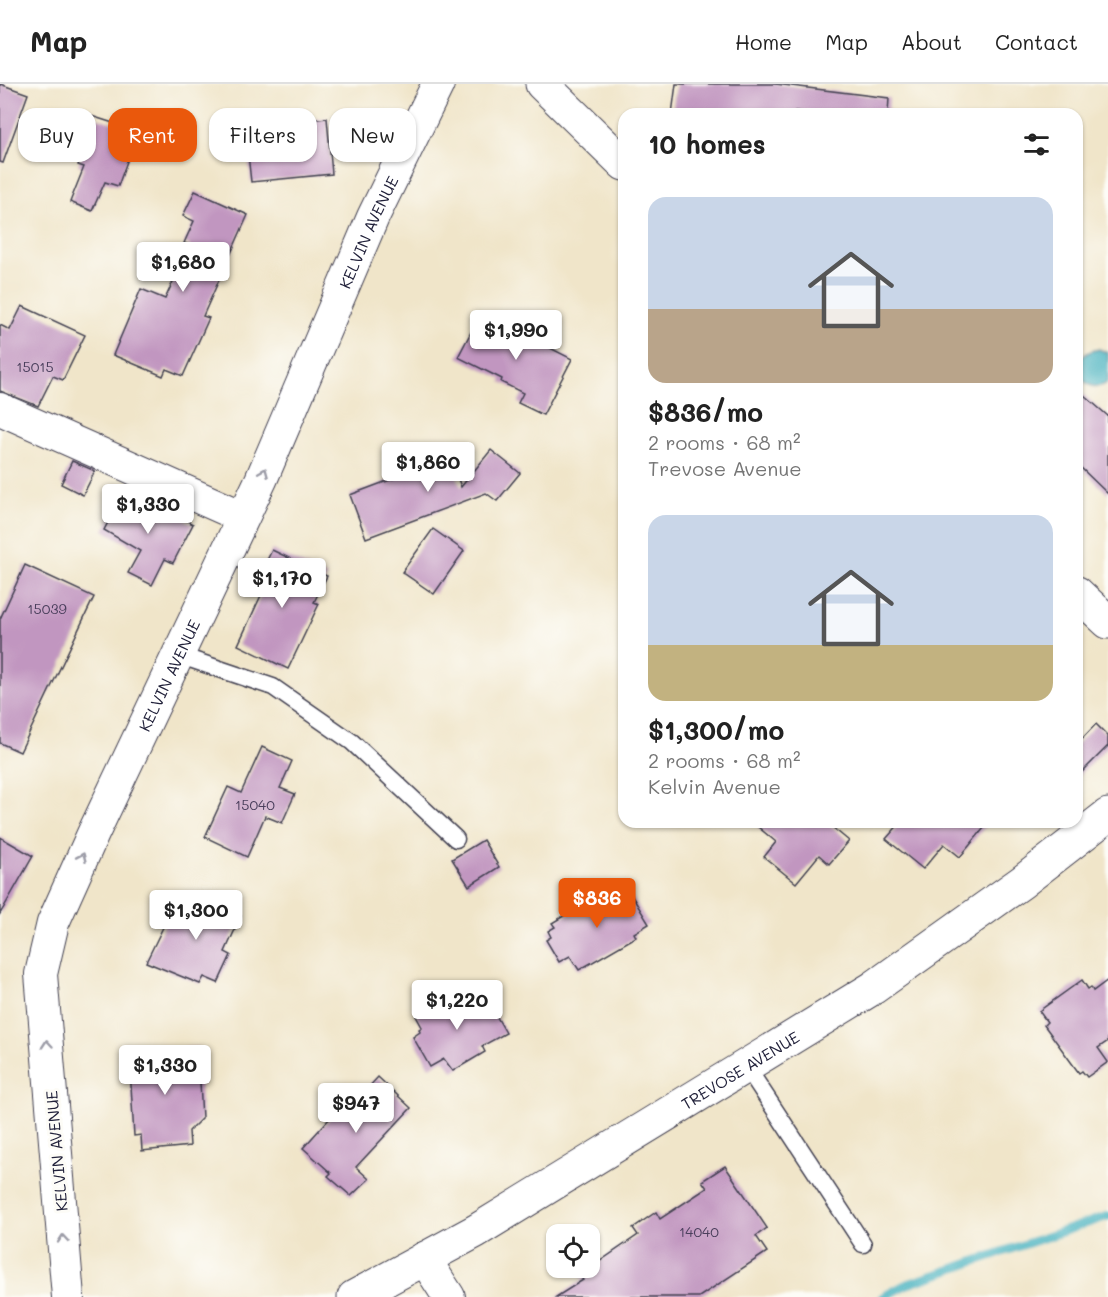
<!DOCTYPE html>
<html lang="en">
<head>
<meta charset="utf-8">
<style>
	:root { --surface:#fff; --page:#f2f2f2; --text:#222; --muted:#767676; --line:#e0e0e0; --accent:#ea580c }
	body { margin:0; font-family:Mali,sans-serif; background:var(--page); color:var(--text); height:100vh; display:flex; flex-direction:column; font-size:22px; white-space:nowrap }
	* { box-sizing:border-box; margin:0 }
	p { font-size:20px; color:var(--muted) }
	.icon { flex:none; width:33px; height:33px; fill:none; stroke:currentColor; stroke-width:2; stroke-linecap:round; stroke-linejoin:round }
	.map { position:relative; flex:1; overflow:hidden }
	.panel { position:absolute; left:618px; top:24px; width:465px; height:720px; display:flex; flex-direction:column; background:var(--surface); border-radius:18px; box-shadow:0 2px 4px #0004 }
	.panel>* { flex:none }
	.banner { position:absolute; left:18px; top:24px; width:510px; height:54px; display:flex; gap:12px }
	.tools { position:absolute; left:546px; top:1140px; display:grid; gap:12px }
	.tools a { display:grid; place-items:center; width:54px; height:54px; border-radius:12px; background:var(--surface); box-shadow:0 2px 4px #0004; font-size:30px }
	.price { position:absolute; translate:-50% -51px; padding:0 14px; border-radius:6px; background:#fff; color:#222; font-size:20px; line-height:39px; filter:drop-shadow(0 2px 3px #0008) }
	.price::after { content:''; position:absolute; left:50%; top:36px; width:18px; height:14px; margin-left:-9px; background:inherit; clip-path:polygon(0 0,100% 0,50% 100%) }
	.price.active { background:var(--accent); color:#fff }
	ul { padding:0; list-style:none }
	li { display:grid; align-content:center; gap:12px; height:318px; padding:0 30px }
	li span { display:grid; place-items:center; height:186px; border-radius:18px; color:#555 }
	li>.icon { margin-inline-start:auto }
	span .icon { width:108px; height:108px; fill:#fffc; stroke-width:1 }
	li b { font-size:26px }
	h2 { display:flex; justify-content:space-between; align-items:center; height:72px; padding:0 30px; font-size:26px }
	.tag { padding:0 21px; border-radius:18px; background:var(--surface); box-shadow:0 2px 4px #0004; font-size:21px; line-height:54px }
	.tag.active { background:var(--accent); color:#fff }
	header { display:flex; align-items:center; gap:36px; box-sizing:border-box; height:84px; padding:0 30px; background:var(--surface); border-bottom:2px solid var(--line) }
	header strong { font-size:28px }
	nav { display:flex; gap:33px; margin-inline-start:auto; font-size:21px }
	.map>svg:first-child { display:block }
	.water { fill:#40afbd; stroke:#31687c; stroke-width:1.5 }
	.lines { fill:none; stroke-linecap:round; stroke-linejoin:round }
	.stream { stroke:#40afbd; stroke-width:9 }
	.building { fill:#c196c0 }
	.service-casing { stroke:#413f50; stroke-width:19 }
	.minor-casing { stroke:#413f50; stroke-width:34 }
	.tertiary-casing { stroke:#413f50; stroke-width:35 }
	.service { stroke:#fff; stroke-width:16 }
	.minor { stroke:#fff; stroke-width:32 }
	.tertiary { stroke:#fff; stroke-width:33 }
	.oneway { stroke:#9c9ca7 }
	.labels { text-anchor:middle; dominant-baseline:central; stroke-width:6; stroke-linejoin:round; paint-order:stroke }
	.number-label { font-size:14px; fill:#4a3f5c }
	.street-label { font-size:16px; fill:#22223b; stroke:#fdfcf7 }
</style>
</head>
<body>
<header>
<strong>Map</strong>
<nav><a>Home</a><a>Map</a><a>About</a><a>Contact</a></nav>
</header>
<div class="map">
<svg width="1108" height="1213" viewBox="0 0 1108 1213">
	<rect width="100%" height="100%" fill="#fdfcf7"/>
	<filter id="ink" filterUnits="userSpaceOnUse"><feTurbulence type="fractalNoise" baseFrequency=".0167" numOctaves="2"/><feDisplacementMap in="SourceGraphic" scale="12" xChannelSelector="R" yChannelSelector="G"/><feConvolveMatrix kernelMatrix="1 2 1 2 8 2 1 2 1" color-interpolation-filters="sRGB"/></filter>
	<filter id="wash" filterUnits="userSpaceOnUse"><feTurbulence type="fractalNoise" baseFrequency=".008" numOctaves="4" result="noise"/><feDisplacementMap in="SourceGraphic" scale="24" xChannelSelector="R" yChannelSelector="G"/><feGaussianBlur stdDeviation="1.35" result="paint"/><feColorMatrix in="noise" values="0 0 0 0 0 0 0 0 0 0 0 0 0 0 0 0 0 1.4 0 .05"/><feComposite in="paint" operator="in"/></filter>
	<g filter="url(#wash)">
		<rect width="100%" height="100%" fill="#f0e5c9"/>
		<path class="water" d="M 1099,265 L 1108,269 L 1108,298 C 1085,317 1060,271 1099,265 Z"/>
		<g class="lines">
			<path class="stream" d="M 883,1213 L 905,1201 L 1108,1132"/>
		</g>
		<g id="blocks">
			<g class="building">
				<path d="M 0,0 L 28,10 L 3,79 L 0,78 Z"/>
				<path d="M 676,0 L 775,0 L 889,14 L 888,30 L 826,30 L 795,27 L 795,30 L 672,30 Z"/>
				<path d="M 82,29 L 138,47 L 118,102 L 105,98 L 92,127 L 70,118 L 84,83 L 78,81 L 82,70 L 69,65 Z"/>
				<path d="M 293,34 L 294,38 L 327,34 L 332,90 L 251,98 L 246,52 L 250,52 L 249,39 Z"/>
				<path d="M 195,107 L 248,131 L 203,232 L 209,234 L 183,292 L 166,285 L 163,292 L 113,271 L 141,205 L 165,215 L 190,161 L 184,159 L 194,137 L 183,132 Z"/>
				<path d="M 22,222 L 85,251 L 63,296 L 53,292 L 38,322 L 0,307 L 0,241 L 10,246 Z"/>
				<path d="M 481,229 L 572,275 L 543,331 L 518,319 L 523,309 L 501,298 L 502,295 L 458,273 Z"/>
				<path d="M 1077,305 L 1108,332 L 1108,410 L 1077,380 Z"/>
				<path d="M 491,366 L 520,389 L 497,417 L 486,409 L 366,454 L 350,411 L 443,376 L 444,379 L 451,376 L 461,403 Z"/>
				<path d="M 72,377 L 95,387 L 83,411 L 61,400 Z"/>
				<path d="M 124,408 L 160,427 L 161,423 L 193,440 L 173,479 L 165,475 L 152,501 L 128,489 L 140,467 L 104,446 Z"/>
				<path d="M 433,445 L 464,467 L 434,510 L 402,488 Z"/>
				<path d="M 272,466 L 327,492 L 314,518 L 319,520 L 288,585 L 238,561 L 264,505 L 255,501 Z"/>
				<path d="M 25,481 L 94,513 L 20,668 L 0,659 L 0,535 Z"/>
				<path d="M 1096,640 L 1108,652 L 1108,662 L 1077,693 L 1077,660 Z"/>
				<path d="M 262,663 L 292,677 L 280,704 L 295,710 L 282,739 L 265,732 L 247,773 L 205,753 L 228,703 L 241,709 Z"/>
				<path d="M 752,738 L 826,738 L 849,757 L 829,780 L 819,771 L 796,799 L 764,773 L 776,758 Z"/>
				<path d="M 901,738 L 989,738 L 960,773 L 944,760 L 923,785 L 886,755 Z"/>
				<path d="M 0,753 L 33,772 L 0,830 Z"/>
				<path d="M 483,756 L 499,783 L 469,802 L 452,775 Z"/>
				<path d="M 627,804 L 649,840 L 634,849 L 636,853 L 579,886 L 570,872 L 559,878 L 546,856 L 551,853 L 548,847 L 555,843 L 552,839 L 577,824 L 579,826 L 610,807 L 613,812 Z"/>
				<path d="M 190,808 L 241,832 L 225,868 L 231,871 L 218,899 L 204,893 L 200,900 L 146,878 L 172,825 L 181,829 Z"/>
				<path d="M 1082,896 L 1088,905 L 1091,903 L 1093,907 L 1108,896 L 1108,957 L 1098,964 L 1108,978 L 1087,993 L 1082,987 L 1079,989 L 1044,941 L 1047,938 L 1039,927 Z"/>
				<path d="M 482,907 L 506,949 L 482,962 L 485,968 L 453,987 L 444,975 L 430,983 L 413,953 L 420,948 L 419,945 L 422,943 L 416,932 L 446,914 L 452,924 Z"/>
				<path d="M 198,963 L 202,1034 L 189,1047 L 190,1062 L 142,1067 L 141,1051 L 134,1052 L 129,967 Z"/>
				<path d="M 378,993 L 411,1024 L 356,1083 L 369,1095 L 351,1112 L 328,1092 L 331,1089 L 303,1064 L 349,1013 L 355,1018 Z"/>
				<path d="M 725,1082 L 767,1144 L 756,1152 L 767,1168 L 699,1213 L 556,1213 L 583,1196 L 574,1184 L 590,1184 L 638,1151 L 633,1144 L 656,1128 L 660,1135 L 707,1104 L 702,1097 Z"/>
			</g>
		</g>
	</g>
	<g filter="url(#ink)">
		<use href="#blocks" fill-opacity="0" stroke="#413f50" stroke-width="1.5"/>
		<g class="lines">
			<g class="service-casing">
				<g id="service">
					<path d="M 178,571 L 273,603 L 352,658 L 456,755"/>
					<path d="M 746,982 L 863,1160"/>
				</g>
			</g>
			<g class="minor-casing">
				<g id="minor">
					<path d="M 0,325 L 243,433"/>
					<path d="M 424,1174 L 449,1213"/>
					<path id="s1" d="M 68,1213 L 41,890 L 53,839 L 93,750 L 261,396 L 373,133 L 438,0"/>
				</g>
			</g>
			<g class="tertiary-casing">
				<g id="tertiary">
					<path d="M 542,0 L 624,80"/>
					<path d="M 1077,509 L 1108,538"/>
					<path id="s2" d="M 354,1213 L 476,1147 L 873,904 L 1022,798 L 1108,731"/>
				</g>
			</g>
			<use href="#service" class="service"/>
			<use href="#minor" class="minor"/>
			<use href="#tertiary" class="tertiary"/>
		</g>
		<defs><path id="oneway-chevron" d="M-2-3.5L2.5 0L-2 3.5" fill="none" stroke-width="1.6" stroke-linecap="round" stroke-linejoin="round" transform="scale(1.5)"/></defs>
		<g class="oneway">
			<use href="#oneway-chevron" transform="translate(264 388) rotate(-67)"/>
			<use href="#oneway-chevron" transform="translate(82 773) rotate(-66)"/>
			<use href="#oneway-chevron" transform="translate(47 960) rotate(-95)"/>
			<use href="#oneway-chevron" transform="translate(63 1155) rotate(-95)"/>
		</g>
	</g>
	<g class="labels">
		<g class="number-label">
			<text x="35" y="282">15015</text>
			<text x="47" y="524">15039</text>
			<text x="255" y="720">15040</text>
			<text x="699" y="1147">14040</text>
		</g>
		<g class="street-label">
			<text stroke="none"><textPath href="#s1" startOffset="1136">KELVIN AVENUE</textPath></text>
			<text stroke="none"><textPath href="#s1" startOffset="650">KELVIN AVENUE</textPath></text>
			<text stroke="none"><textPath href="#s2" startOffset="448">TREVOSE AVENUE</textPath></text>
			<text transform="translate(56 1067) rotate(-95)">KELVIN AVENUE</text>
		</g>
	</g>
</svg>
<div class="tools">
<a><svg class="icon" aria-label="locate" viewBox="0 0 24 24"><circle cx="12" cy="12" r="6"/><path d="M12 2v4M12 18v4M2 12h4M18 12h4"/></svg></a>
</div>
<b class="price" style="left:183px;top:209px">$1,680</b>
<b class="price" style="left:516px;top:277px">$1,990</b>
<b class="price" style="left:428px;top:409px">$1,860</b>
<b class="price" style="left:148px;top:451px">$1,330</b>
<b class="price" style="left:282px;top:525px">$1,170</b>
<b class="price active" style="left:597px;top:845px">$836</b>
<b class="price" style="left:196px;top:857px">$1,300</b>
<b class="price" style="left:457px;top:947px">$1,220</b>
<b class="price" style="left:165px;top:1012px">$1,330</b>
<b class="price" style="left:356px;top:1050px">$947</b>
<div class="banner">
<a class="tag">Buy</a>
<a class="tag active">Rent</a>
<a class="tag">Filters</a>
<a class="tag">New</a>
</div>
<section class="panel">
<h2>10 homes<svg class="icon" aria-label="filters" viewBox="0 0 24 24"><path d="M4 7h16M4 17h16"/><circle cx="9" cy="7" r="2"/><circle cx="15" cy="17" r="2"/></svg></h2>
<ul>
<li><span style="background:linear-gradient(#c9d6e8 60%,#b9a48a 0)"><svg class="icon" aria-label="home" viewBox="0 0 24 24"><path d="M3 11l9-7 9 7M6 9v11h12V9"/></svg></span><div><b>$836/mo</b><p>2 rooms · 68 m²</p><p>Trevose Avenue</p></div></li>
<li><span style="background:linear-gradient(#c9d6e8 70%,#c2b280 0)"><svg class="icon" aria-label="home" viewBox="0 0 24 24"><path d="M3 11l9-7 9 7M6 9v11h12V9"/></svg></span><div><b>$1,300/mo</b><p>2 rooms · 68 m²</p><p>Kelvin Avenue</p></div></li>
</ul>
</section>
</div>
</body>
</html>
